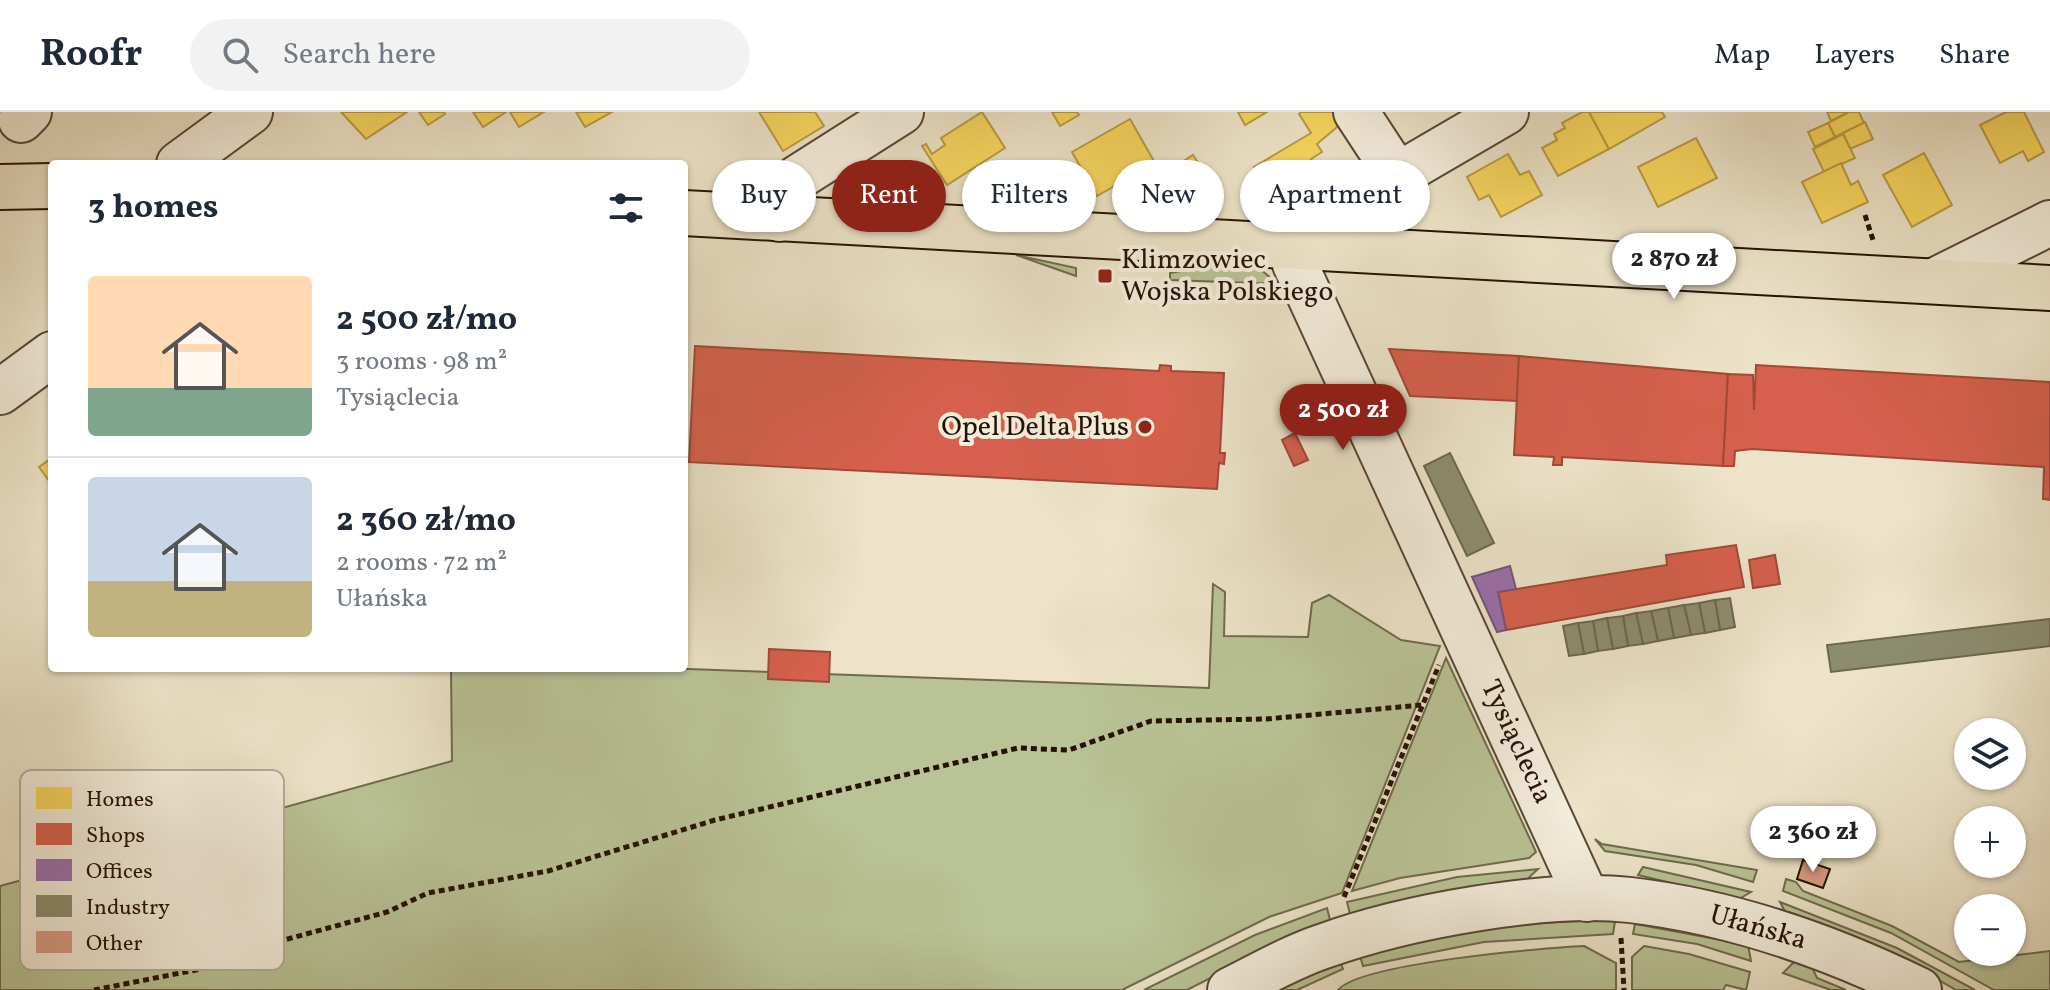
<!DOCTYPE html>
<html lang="en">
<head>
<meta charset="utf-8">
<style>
	:root { --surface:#fff; --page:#f2f2f3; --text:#1f2937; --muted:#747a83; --line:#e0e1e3; --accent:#8f2418 }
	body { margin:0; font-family:Vollkorn,serif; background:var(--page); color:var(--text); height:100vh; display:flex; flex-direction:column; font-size:30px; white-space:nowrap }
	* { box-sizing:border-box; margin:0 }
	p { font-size:26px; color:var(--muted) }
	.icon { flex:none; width:44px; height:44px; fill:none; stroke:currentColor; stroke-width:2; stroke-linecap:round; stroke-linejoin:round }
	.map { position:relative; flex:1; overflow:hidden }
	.panel { position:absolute; left:48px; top:48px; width:640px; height:512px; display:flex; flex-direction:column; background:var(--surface); border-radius:8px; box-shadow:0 2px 6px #0004 }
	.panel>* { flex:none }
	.banner { position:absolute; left:712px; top:48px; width:760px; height:72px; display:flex; gap:16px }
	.tools { position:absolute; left:1954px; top:606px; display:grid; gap:16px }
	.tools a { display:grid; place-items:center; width:72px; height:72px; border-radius:50%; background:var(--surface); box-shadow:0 2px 6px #0004; font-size:40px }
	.price { position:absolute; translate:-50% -68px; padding:0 18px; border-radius:28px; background:#fff; color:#222; font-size:26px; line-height:52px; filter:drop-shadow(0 2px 4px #0008) }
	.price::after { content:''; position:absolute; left:50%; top:48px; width:24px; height:18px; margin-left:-12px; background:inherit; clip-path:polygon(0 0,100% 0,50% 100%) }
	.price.on { background:var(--accent); color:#fff }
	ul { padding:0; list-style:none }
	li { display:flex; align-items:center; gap:24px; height:200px; padding:0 40px }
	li+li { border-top:2px solid var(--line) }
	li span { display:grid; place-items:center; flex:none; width:224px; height:160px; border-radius:8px; color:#555 }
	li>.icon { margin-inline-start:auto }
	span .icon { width:96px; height:96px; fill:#fffc; stroke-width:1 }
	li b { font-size:34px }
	h2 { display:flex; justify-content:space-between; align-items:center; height:96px; padding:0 40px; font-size:34px }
	.chip { padding:0 28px; border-radius:36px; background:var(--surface); box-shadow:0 2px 6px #0004; font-size:28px; line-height:72px }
	.chip.on { background:var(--accent); color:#fff }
	header { display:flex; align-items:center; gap:48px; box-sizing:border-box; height:112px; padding:0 40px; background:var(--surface); border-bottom:2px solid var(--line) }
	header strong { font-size:38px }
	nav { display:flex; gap:44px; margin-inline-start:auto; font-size:28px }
	.search { width:560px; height:72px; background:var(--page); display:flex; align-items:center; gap:20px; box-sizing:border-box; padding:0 28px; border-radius:44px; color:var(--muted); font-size:30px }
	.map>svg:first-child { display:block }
	.green { fill:#b9c395; stroke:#706a4d; stroke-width:2 }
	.homes { fill:#f6d55c; stroke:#b89a42; stroke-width:2 }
	.shops { fill:#d6604d; stroke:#a14937; stroke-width:2 }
	.offices { fill:#9970ab; stroke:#765479; stroke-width:2 }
	.industry { fill:#8c8c6e; stroke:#6d674e; stroke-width:2 }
	.building { fill:#da9b85; stroke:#261205; stroke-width:2 }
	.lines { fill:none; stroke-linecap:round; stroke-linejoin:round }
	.minor-casing { stroke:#584636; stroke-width:48 }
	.major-casing { stroke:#261205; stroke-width:48 }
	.path { stroke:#261205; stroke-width:5; stroke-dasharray:6 4; stroke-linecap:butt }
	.minor { stroke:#f3eddb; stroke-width:44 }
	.major { stroke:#ece3c8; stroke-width:44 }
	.poi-dot { fill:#8f2418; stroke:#f3eddb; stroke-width:3 }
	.labels { text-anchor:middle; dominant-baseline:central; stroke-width:8; stroke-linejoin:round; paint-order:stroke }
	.poi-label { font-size:28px; fill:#261205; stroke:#f3eddb; text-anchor:start }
	.street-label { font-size:28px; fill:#261205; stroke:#f3eddb }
	.key { fill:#f3eddb; stroke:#b6ab9b; stroke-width:2 }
	.key-label { font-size:22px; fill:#261205 }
</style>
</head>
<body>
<header>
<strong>Roofr</strong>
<div class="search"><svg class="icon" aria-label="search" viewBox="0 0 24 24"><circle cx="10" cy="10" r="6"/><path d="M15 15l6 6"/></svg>Search here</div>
<nav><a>Map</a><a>Layers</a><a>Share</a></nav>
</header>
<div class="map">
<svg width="2050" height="878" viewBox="0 0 2050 878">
	<rect width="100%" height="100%" fill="#ece3c8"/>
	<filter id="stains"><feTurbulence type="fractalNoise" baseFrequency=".0025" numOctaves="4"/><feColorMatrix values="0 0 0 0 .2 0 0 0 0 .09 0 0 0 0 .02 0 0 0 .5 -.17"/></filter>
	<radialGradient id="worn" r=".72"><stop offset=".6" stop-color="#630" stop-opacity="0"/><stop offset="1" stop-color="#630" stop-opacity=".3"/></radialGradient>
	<g class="green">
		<path d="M 1016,143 L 1076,156 L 1076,164 Z"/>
		<path d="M 1231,150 L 1259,156 L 1278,172 L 1170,168 L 1170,161 Z"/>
		<path d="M 1213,472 L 1225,480 L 1224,524 L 1308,525 L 1312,491 L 1329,483 L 1401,528 L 1440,534 L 1342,781 L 1269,805 L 1122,878 L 0,878 L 0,774 L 452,649 L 451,556 L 661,556 L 1209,576 Z"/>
		<path d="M 1446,546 L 1536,740 L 1529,746 L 1400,766 L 1352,779 Z"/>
		<path d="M 1595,727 L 1602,732 L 1757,758 L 1753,770 L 1696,753 L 1605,739 Z"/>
		<path d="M 1643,755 L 1751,780 L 1739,787 L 1638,763 Z"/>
		<path d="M 1538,757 L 1524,770 L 1351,806 L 1347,790 L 1457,765 Z"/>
		<path d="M 1786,767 L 1796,770 L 1803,779 L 1892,814 L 1959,850 L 2050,839 L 2050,878 L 1994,878 L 1891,821 L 1783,779 Z"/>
		<path d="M 1780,790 L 1897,836 L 1975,878 L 1956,878 L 1923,859 L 1787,803 Z"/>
		<path d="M 1327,796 L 1331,812 L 1246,848 L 1187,878 L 1144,878 L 1255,823 Z"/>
		<path d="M 1615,809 L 1613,822 L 1484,830 L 1363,854 L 1360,844 C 1443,823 1528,807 1615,809 Z"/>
		<path d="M 1635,812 L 1748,833 L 1751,849 L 1697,832 L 1633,822 Z"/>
		<path d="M 1584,834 L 1616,851 L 1616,878 L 1338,878 C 1361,851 1543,836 1584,834 Z"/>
		<path d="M 1644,834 L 1689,842 L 1750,860 L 1746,878 L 1726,873 L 1723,878 L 1632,878 L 1632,845 Z"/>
		<path d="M 1797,847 L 1810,851 L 1817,866 L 1846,878 L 1831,878 L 1783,861 Z"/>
		<path d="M 1340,849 L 1343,857 L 1297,878 L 1271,878 Z"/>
	</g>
	<g class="homes">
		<path d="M 341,0 L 407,0 L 366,27 Z"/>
		<path d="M 419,0 L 444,0 L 445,2 L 428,13 Z"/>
		<path d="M 473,0 L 506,0 L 483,15 Z"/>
		<path d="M 510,0 L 544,0 L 519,15 Z"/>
		<path d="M 576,0 L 612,0 L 585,15 Z"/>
		<path d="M 759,0 L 815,0 L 824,14 L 783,39 Z"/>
		<path d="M 982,0 L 1005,36 L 947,73 L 922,34 L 926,32 L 932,42 L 945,33 L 941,26 Z"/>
		<path d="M 1052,0 L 1077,0 L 1079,3 L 1060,14 Z"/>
		<path d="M 1238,0 L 1267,0 L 1245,13 Z"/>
		<path d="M 1301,0 L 1337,0 L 1343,10 L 1317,32 L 1322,40 L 1311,47 L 1321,64 L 1276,91 L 1254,55 L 1311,21 L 1299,2 Z"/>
		<path d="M 1582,0 L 1589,0 L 1609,37 L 1558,64 L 1542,36 L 1557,28 L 1554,22 L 1565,16 L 1562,11 Z"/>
		<path d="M 1589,0 L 1662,0 L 1665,5 L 1609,37 Z"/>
		<path d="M 1827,0 L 1849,0 L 1831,9 Z"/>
		<path d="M 1849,0 L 1859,0 L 1864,11 L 1835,25 L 1828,11 Z"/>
		<path d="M 2006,0 L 2024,0 L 2044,40 L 2028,49 L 2023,39 L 2000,51 L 1980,13 Z"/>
		<path d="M 1130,7 L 1155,51 L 1097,84 L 1072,40 Z"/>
		<path d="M 1865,10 L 1873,27 L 1850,37 L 1843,21 Z"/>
		<path d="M 1828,11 L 1835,25 L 1815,35 L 1808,20 Z"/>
		<path d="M 1843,22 L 1855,46 L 1824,60 L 1813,37 Z"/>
		<path d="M 1696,26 L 1717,66 L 1658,95 L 1638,55 Z"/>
		<path d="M 1924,41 L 1952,93 L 1912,115 L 1883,63 Z"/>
		<path d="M 1508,42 L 1520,63 L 1529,59 L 1542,83 L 1501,105 L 1489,83 L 1479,88 L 1467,65 Z"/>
		<path d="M 1193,43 L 1201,56 L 1177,70 L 1170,58 Z"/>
		<path d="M 1841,51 L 1851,73 L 1858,69 L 1868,90 L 1822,111 L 1802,70 Z"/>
		<path d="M 52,346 L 52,373 L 39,355 Z"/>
	</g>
	<g class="shops">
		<path d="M 695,234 L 1159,259 L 1160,253 L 1171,254 L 1171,259 L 1224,261 L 1220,341 L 1225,341 L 1224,352 L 1219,351 L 1217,377 L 689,350 Z"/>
		<path d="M 1389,237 L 1519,244 L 1517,289 L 1410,284 Z"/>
		<path d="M 1519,244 L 1728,262 L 1723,354 L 1562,345 L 1562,353 L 1553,353 L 1554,345 L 1514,343 Z"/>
		<path d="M 1756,253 L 2050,270 L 2050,388 L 2043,387 L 2044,355 L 1752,337 L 1735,339 L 1734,354 L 1723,354 L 1728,262 L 1753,263 L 1754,298 Z"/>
		<path d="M 1295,321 L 1308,348 L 1294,354 L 1282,328 Z"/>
		<path d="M 1736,433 L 1744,475 L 1506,518 L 1498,480 L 1667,453 L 1666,443 Z"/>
		<path d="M 1775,443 L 1780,472 L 1753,476 L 1749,448 Z"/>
		<path d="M 769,537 L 830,540 L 829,570 L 768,567 Z"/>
	</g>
	<path class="offices" d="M 1510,454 L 1516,477 L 1498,480 L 1506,518 L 1497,520 L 1472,465 Z"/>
	<g class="industry">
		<path d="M 1450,341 L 1494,431 L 1467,444 L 1424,354 Z"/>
		<path d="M 1730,486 L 1735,515 L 1720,518 L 1715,488 Z"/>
		<path d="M 1715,488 L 1720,518 L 1705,521 L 1699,491 Z"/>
		<path d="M 1699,491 L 1705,521 L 1691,523 L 1684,493 Z"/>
		<path d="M 1684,493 L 1691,523 L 1674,526 L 1668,496 Z"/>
		<path d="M 1668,496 L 1674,526 L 1658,529 L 1651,499 Z"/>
		<path d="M 1651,499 L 1658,529 L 1643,532 L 1636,501 Z"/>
		<path d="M 1636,501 L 1643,532 L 1628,534 L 1623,504 Z"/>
		<path d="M 1623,504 L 1628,534 L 1613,537 L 1607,506 Z"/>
		<path d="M 1607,506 L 1613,537 L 1598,539 L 1593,509 Z"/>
		<path d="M 2050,507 L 2050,534 L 1831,560 L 1827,533 Z"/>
		<path d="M 1593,509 L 1598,539 L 1584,542 L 1578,511 Z"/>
		<path d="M 1578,511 L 1584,542 L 1569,544 L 1563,514 Z"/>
	</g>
	<path class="building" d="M 1803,748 L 1830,757 L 1823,776 L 1797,767 Z"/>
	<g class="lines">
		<g class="minor-casing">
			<g id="minor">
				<path d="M 1356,0 L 1396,61"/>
				<path d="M 1506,0 L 1331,102 L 1314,117 L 1295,152 L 1587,787"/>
				<path d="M 21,8 L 29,0"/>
				<path d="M 179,52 L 250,0"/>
				<path d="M 779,107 L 784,82 L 797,66 L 901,0"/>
				<path d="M 1934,169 L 2050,111"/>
				<path d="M 0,280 L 52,242"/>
				<path d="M 1230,878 C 1260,863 1291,845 1324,834 C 1405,805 1544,779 1630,788 C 1732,800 1827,833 1919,878"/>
			</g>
		</g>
		<g class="major-casing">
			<g id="major">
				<path d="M 0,75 L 52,74"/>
				<path d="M 684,101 L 2050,176"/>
			</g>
		</g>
		<g class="path">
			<path d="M 1865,103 L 1874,131"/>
			<path d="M 1344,785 L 1439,553"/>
			<path d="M 1621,826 L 1624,878"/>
			<path d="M 94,878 L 216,854 L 284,828 L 387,800 L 428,781 L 548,759 L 715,708 L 1018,636 L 1069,638 L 1151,609 L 1266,607 L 1422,593"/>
		</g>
		<use href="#minor" class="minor"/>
		<use href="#major" class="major"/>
	</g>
	<g class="poi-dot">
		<rect x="1097" y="156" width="16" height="16" rx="4"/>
		<circle cx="1145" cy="315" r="8"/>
	</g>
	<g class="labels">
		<g class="poi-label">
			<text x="1121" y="148">Klimzowiec<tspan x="1121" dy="32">Wojska Polskiego</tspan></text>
			<text x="1129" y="315" text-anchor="end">Opel Delta Plus</text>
		</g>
		<g class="street-label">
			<text transform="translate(1516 630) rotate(65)">Tysiąclecia</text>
			<text transform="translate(1758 816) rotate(16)">Ułańska</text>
		</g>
	</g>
	<rect x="20" y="658" width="264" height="200" rx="12" class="key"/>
	<rect x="36" y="675" width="36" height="22" fill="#f6d55c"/>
	<rect x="36" y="711" width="36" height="22" fill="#d6604d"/>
	<rect x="36" y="747" width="36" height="22" fill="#9970ab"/>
	<rect x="36" y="783" width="36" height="22" fill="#8c8c6e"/>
	<rect x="36" y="819" width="36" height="22" fill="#da9b85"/>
	<g class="key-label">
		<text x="86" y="694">Homes</text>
		<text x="86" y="730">Shops</text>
		<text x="86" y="766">Offices</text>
		<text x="86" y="802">Industry</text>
		<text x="86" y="838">Other</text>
	</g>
	<rect width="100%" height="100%" filter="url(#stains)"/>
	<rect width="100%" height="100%" fill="url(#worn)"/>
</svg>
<div class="tools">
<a><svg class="icon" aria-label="layers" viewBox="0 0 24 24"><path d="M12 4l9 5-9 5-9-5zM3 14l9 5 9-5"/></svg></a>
<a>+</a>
<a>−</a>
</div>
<b class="price" style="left:1674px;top:189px">2 870 zł</b>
<b class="price on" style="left:1343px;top:340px">2 500 zł</b>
<b class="price" style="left:1813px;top:762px">2 360 zł</b>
<div class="banner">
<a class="chip">Buy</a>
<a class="chip on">Rent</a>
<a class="chip">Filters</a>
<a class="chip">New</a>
<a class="chip">Apartment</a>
</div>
<section class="panel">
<h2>3 homes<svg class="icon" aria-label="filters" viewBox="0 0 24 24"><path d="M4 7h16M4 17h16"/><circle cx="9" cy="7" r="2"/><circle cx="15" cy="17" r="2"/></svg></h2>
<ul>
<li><span style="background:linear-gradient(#ffd9b3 70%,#7fa58c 0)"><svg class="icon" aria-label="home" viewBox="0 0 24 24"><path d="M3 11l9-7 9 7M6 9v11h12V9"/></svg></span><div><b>2 500 zł/mo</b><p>3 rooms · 98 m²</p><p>Tysiąclecia</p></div></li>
<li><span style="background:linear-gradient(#c9d6e8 65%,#c2b280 0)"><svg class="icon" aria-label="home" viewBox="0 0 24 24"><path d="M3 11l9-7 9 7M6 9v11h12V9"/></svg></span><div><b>2 360 zł/mo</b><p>2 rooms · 72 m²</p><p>Ułańska</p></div></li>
</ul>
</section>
</div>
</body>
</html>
